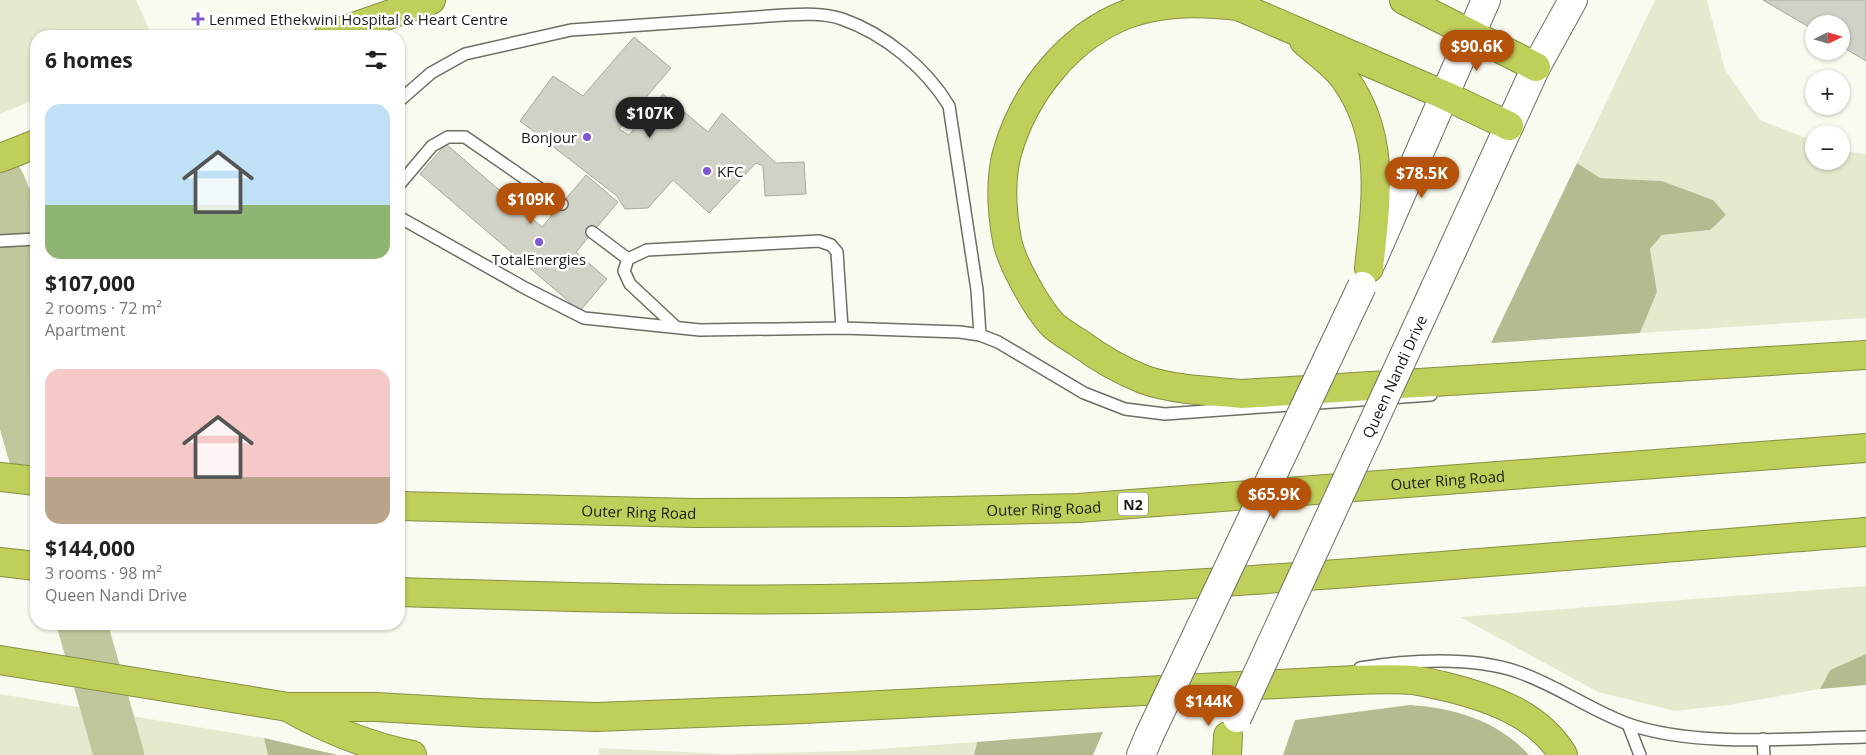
<!DOCTYPE html>
<html lang="en">
<head>
<meta charset="utf-8">
<style>
	:root { --surface:#fff; --page:#f2f2f2; --text:#222; --muted:#767676; --accent:#b45309 }
	body { margin:0; font-family:"Open Sans",sans-serif; background:var(--page); color:var(--text); height:100vh; display:flex; flex-direction:column; font-size:19px; white-space:nowrap }
	* { box-sizing:border-box; margin:0 }
	p { font-size:16px; color:var(--muted) }
	.icon { flex:none; width:28px; height:28px; fill:none; stroke:currentColor; stroke-width:2; stroke-linecap:round; stroke-linejoin:round }
	.map { position:relative; flex:1; overflow:hidden }
	.sheet { position:absolute; left:30px; top:30px; width:375px; height:600px; display:flex; flex-direction:column; background:var(--surface); border-radius:20px; box-shadow:0 1px 4px #0004 }
	.sheet>* { flex:none }
	.needle { width:32px; rotate:85deg }
	.fabs { position:absolute; left:1805px; top:15px; display:grid; gap:10px }
	.fabs a { display:grid; place-items:center; width:45px; height:45px; border-radius:50%; background:var(--surface); box-shadow:0 1px 4px #0004; font-size:25px }
	.price { position:absolute; translate:-50% -42px; padding:0 11px; border-radius:18px; background:var(--accent); color:#fff; font-size:16px; line-height:32px; filter:drop-shadow(0 1px 2px #0008) }
	.price::after { content:''; position:absolute; left:50%; top:30px; width:15px; height:11px; margin-left:-8px; background:inherit; clip-path:polygon(0 0,100% 0,50% 100%) }
	.price.on { background:#222; color:#fff }
	ul { padding:0; list-style:none }
	li { display:grid; align-content:center; gap:10px; height:265px; padding:0 15px }
	li span { display:grid; place-items:center; height:155px; border-radius:15px; color:#555 }
	li>.icon { margin-inline-start:auto }
	span .icon { width:90px; height:90px; fill:#fffc; stroke-width:1 }
	li b { font-size:21px }
	h2 { display:flex; justify-content:space-between; align-items:center; height:60px; padding:0 15px; font-size:21px }
	.map>svg:first-child { display:block }
	.green { fill:#e5eacf }
	.forest { fill:#b4bb90 }
	.lines { fill:none; stroke-linecap:round; stroke-linejoin:round }
	.river { stroke:#c0c79c; stroke-width:50 }
	.building { fill:#d0d2c7; stroke:#a9aba1 }
	.service-casing { stroke:#6d6f65; stroke-width:14 }
	.secondary-casing { stroke:#6d6f65; stroke-width:30 }
	.motorway-casing { stroke:#879043; stroke-width:30 }
	.service { stroke:#fff; stroke-width:11 }
	.secondary { stroke:#fff; stroke-width:28 }
	.motorway { stroke:#c0ce5a; stroke-width:28 }
	.secondary-bridge-casing { stroke:#6d6f65; stroke-width:30; stroke-linecap:butt }
	.secondary-bridge { stroke:#fff; stroke-width:28 }
	.poi-dot { fill:#7f57d0; stroke:#fff; stroke-width:2 }
	.labels { text-anchor:middle; dominant-baseline:central; stroke-width:5; stroke-linejoin:round; paint-order:stroke }
	.shield { fill:#fff; stroke:#60615e; stroke-width:1 }
	.shield-label { font-size:14px; font-weight:bold; fill:#1c1d19 }
	.poi-label { font-size:15px; fill:#1c1d19; stroke:#fff; text-anchor:start }
	.street-label { font-size:15px; fill:#1c1d19; stroke:#fff }
</style>
</head>
<body>
<div class="map">
<svg width="1866" height="755" viewBox="0 0 1866 755">
	<rect width="100%" height="100%" fill="#f9fbf0"/>
	<g class="green">
		<path d="M 0,0 L 136,0 L 152,36 L 36,36 L 36,99 L 0,114 Z"/>
		<path d="M 1655,0 L 1707,0 L 1725,70 L 1760,120 L 1814,141 L 1814,161 L 1841,161 L 1841,151 L 1866,154 L 1866,318 L 1640,333 L 1657,292 L 1650,249 L 1662,235 L 1710,230 L 1713,200 L 1662,181 L 1600,178 L 1577,163 Z"/>
		<path d="M 1866,586 L 1866,654 L 1830,670 L 1820,689 L 1728,705 L 1675,711 L 1598,692 L 1460,617 Z"/>
		<path d="M 0,694 L 264,738 L 268,755 L 0,755 Z"/>
		<path d="M 977,742 L 974,755 L 598,755 L 600,748 L 726,754 L 850,751 Z"/>
	</g>
	<g class="forest">
		<path d="M 1577,163 L 1600,178 L 1662,181 L 1713,200 L 1726,215 L 1710,230 L 1662,235 L 1650,249 L 1657,292 L 1640,333 L 1491,343 Z"/>
		<path d="M 1866,654 L 1866,685 L 1820,689 L 1830,670 Z"/>
		<path d="M 1410,705 C 1455,708 1498,721 1529,755 L 1283,755 L 1295,720 Z"/>
		<path d="M 1103,732 L 1093,755 L 974,755 L 977,742 Z"/>
		<path d="M 264,738 L 338,755 L 268,755 Z"/>
	</g>
	<g class="lines">
		<g class="river">
			<path d="M 0,183 L 9,205 L 23,419 L 36,464"/>
			<path d="M 82,624 L 119,755"/>
		</g>
	</g>
	<g class="building">
		<path d="M 1763,0 L 1866,0 L 1866,61 L 1841,46 L 1841,24 L 1814,24 L 1814,30 Z"/>
		<path d="M 634,37 L 671,68 L 619,129 L 629,135 L 663,94 L 708,132 L 722,113 L 776,163 L 804,162 L 806,194 L 765,196 L 763,166 L 756,163 L 709,213 L 673,180 L 648,208 L 625,209 L 617,196 L 520,121 L 553,76 L 583,96 Z"/>
		<path d="M 446,144 L 542,227 L 586,175 L 618,202 L 576,252 L 607,279 L 580,311 L 420,174 Z"/>
	</g>
	<g class="lines">
		<g class="service-casing">
			<g id="service">
				<path d="M 399,101 L 431,73 L 465,54 L 571,30 L 784,15 C 804,14 824,13 842,19 C 885,34 926,68 949,106 L 977,290 L 980,335"/>
				<path d="M 399,185 L 432,146 L 448,137 L 465,137 L 562,204"/>
				<path d="M 399,217 L 525,288 L 584,318 L 700,330 L 842,328 L 960,332 L 980,335 L 998,342 L 1084,393 L 1125,409 L 1165,414 L 1431,395"/>
				<path d="M 592,232 L 628,259"/>
				<path d="M 0,241 L 36,239"/>
				<path d="M 676,327 L 630,284 L 624,271 L 628,259 L 647,250 L 819,241 L 831,245 L 837,252 L 842,328"/>
				<path d="M 1360,668 C 1406,660 1473,656 1518,672 C 1556,685 1590,710 1628,724 C 1697,748 1793,738 1866,737"/>
				<path d="M 1628,724 L 1640,755"/>
				<path d="M 1763,739 L 1764,755"/>
			</g>
		</g>
		<g class="secondary-casing">
			<g id="secondary">
				<path d="M 1372,261 L 1486,0"/>
				<path d="M 1435,288 L 1536,67 L 1573,0"/>
				<path d="M 1141,755 L 1149,736"/>
			</g>
		</g>
		<g class="motorway-casing">
			<g id="motorway">
				<path d="M 1404,0 L 1536,67"/>
				<path d="M 328,36 L 431,0"/>
				<path d="M 1304,41 C 1317,53 1334,64 1344,78 C 1387,136 1376,202 1369,268"/>
				<path d="M 1509,126 L 1444,95 L 1238,6 C 1202,2 1166,1 1130,13 C 1069,35 1024,93 1007,153 C 1000,180 1002,213 1007,240 C 1011,262 1036,306 1051,323 C 1058,331 1070,337 1079,343 C 1098,357 1122,371 1145,380 C 1175,390 1210,391 1242,394 L 1866,355"/>
				<path d="M 0,158 L 36,144"/>
				<path d="M 0,477 L 36,481"/>
				<path id="s1" d="M 399,506 L 694,513 L 904,512 L 1078,508 L 1866,448"/>
				<path d="M 0,562 L 36,566"/>
				<path d="M 399,592 C 558,597 719,602 879,598 C 1208,590 1537,557 1866,532"/>
				<path d="M 0,660 L 288,707 L 376,707 L 481,713 L 596,717 L 804,709 L 1335,681 C 1361,680 1387,678 1413,680 C 1422,681 1433,684 1443,686 C 1488,697 1538,713 1563,755"/>
				<path d="M 291,709 C 330,731 369,746 412,755"/>
				<path d="M 1227,755 L 1228,736"/>
			</g>
		</g>
		<use href="#service" class="service"/>
		<use href="#secondary" class="secondary"/>
		<use href="#motorway" class="motorway"/>
		<g class="secondary-bridge-casing">
			<g id="secondary-bridge">
				<path id="s2" d="M 1237,718 L 1435,288"/>
				<path d="M 1149,736 L 1362,286"/>
			</g>
		</g>
		<use href="#secondary-bridge" class="secondary-bridge"/>
	</g>
	<g class="poi-dot">
		<path d="M195.5 11.5h5v5h5v5h-5v5h-5v-5h-5v-5h5z"/>
		<circle cx="587" cy="137" r="5"/>
		<circle cx="707" cy="171" r="5"/>
		<circle cx="539" cy="242" r="5"/>
	</g>
	<g class="labels">
		<rect class="shield" x="1118" y="492.5" width="30" height="23" rx="4"/>
		<g class="shield-label">
			<text x="1133" y="504">N2</text>
		</g>
		<g class="poi-label">
			<text x="209" y="19">Lenmed Ethekwini Hospital &amp; Heart Centre</text>
			<text x="577" y="137" text-anchor="end">Bonjour</text>
			<text x="717" y="171">KFC</text>
			<text x="539" y="259" text-anchor="middle">TotalEnergies</text>
		</g>
		<g class="street-label">
			<text stroke="none"><textPath href="#s2" startOffset="376">Queen Nandi Drive</textPath></text>
			<text stroke="none"><textPath href="#s1" startOffset="1050">Outer Ring Road</textPath></text>
			<text stroke="none"><textPath href="#s1" startOffset="645">Outer Ring Road</textPath></text>
			<text stroke="none"><textPath href="#s1" startOffset="240">Outer Ring Road</textPath></text>
		</g>
	</g>
</svg>
<div class="fabs">
<a><svg class="needle" viewBox="-14 -14 28 28"><path d="M0-13l5 13h-10z" fill="#e53935"/><path d="M0 13l5-13h-10z" fill="#767676"/></svg></a>
<a>+</a>
<a>−</a>
</div>
<b class="price" style="left:1477px;top:72px">$90.6K</b>
<b class="price on" style="left:650px;top:139px">$107K</b>
<b class="price" style="left:1422px;top:199px">$78.5K</b>
<b class="price" style="left:531px;top:225px">$109K</b>
<b class="price" style="left:1274px;top:520px">$65.9K</b>
<b class="price" style="left:1209px;top:727px">$144K</b>
<section class="sheet">
<h2>6 homes<svg class="icon" aria-label="filters" viewBox="0 0 24 24"><path d="M4 7h16M4 17h16"/><circle cx="9" cy="7" r="2"/><circle cx="15" cy="17" r="2"/></svg></h2>
<ul>
<li><span style="background:linear-gradient(#bfe0f5 65%,#8fb573 0)"><svg class="icon" aria-label="home" viewBox="0 0 24 24"><path d="M3 11l9-7 9 7M6 9v11h12V9"/></svg></span><div><b>$107,000</b><p>2 rooms · 72 m²</p><p>Apartment</p></div></li>
<li><span style="background:linear-gradient(#f6c9c9 70%,#b9a48a 0)"><svg class="icon" aria-label="home" viewBox="0 0 24 24"><path d="M3 11l9-7 9 7M6 9v11h12V9"/></svg></span><div><b>$144,000</b><p>3 rooms · 98 m²</p><p>Queen Nandi Drive</p></div></li>
</ul>
</section>
</div>
</body>
</html>
